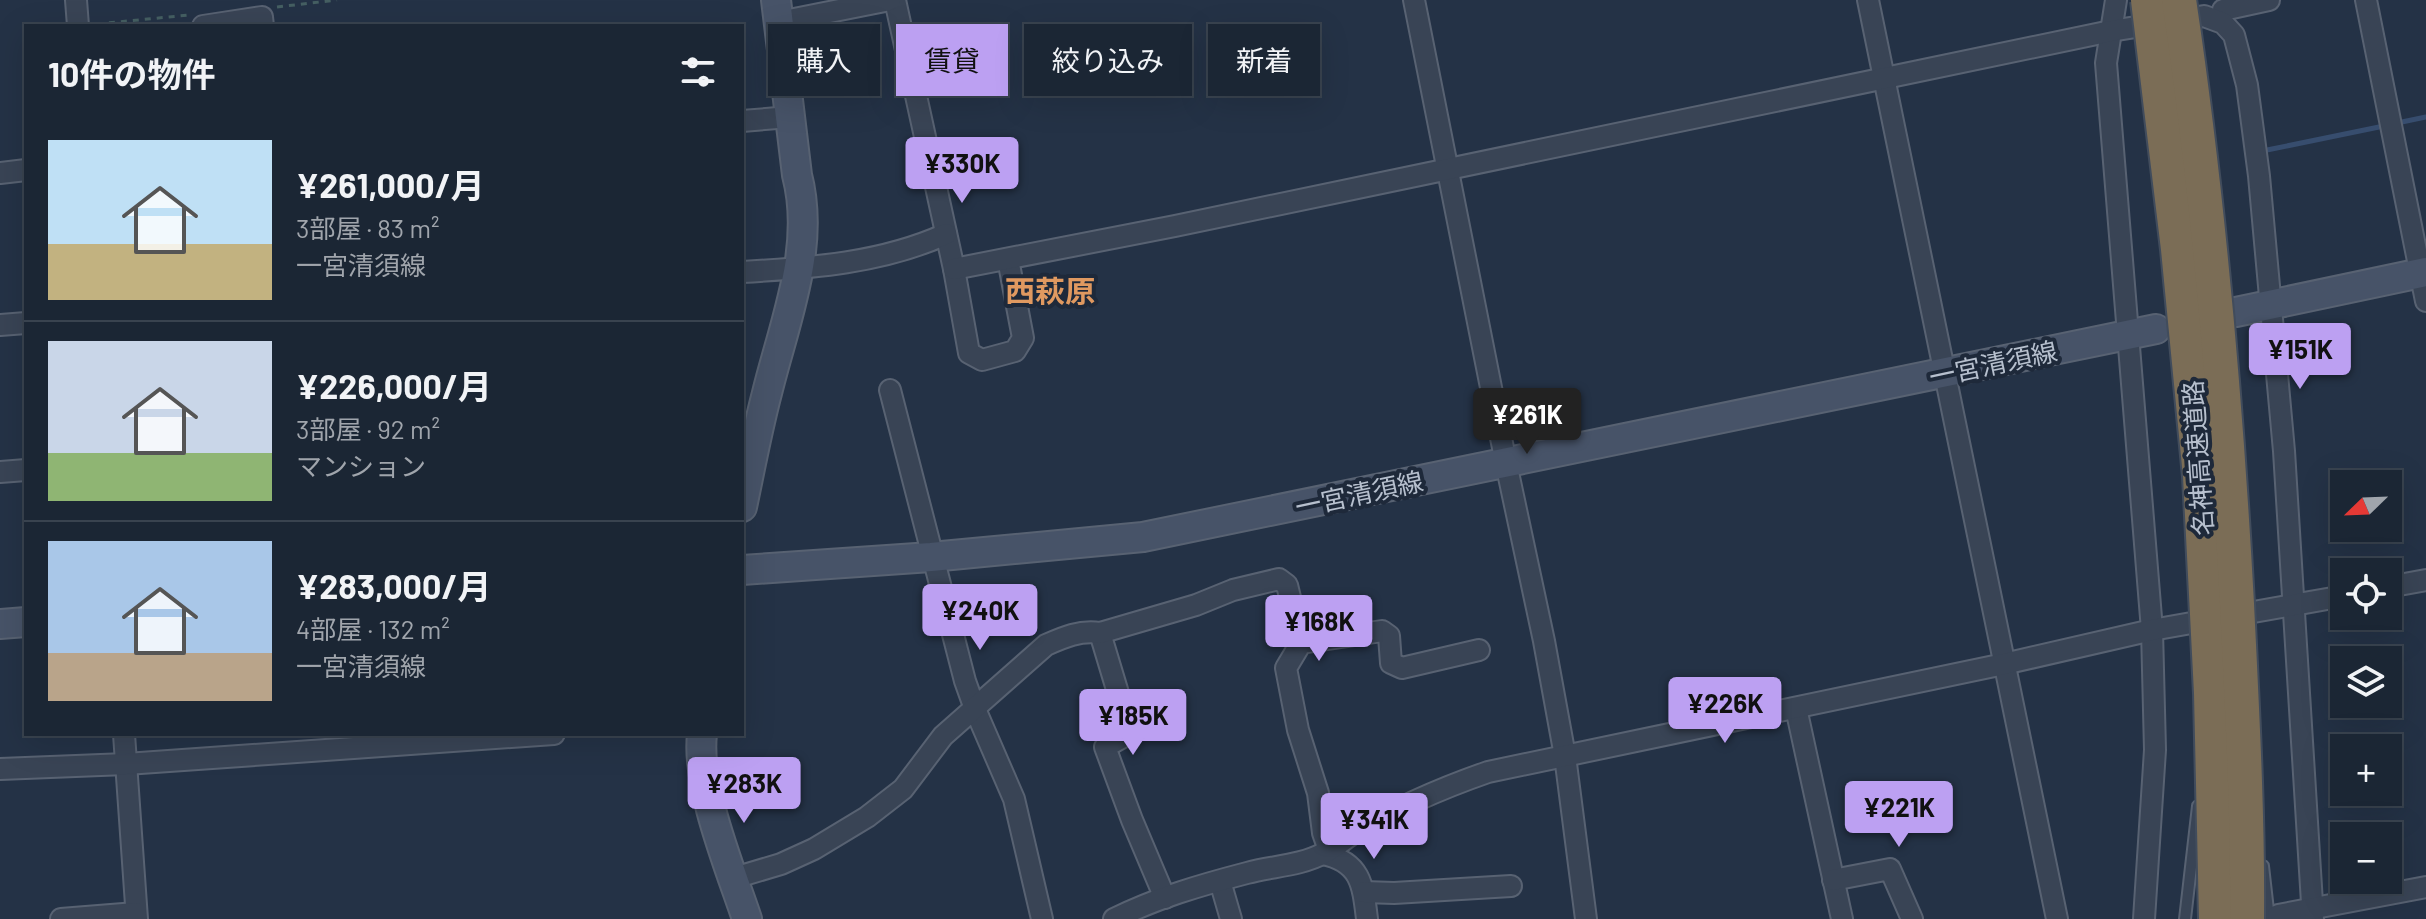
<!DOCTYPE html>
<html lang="ja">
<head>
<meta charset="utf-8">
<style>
	:root { --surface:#1b2634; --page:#242e3c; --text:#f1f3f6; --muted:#a0a5ac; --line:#39434f; --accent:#bca0f2 }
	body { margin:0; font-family:Barlow,"Noto Sans JP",sans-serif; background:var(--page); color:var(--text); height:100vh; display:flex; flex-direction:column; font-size:30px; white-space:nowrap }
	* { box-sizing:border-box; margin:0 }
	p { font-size:26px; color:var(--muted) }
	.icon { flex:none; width:44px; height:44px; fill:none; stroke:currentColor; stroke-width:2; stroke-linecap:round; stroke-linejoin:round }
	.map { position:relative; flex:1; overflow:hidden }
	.details { position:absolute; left:24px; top:24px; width:720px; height:712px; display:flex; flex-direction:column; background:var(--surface); border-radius:0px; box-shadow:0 8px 32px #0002,0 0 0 2px var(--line) }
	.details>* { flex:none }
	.guide { position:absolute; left:768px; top:24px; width:760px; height:72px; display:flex; gap:16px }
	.needle { width:52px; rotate:247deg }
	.tools { position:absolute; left:2330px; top:470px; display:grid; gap:16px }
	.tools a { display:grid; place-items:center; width:72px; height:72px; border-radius:0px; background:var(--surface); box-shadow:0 8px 32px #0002,0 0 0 2px var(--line); font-size:40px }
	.price { position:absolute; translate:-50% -68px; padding:0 18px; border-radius:8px; background:var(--accent); color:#111; font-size:26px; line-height:52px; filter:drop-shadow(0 2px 4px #0008) }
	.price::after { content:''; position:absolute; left:50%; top:48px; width:24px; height:18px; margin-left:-12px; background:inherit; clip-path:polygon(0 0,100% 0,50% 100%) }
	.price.active { background:#222; color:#fff }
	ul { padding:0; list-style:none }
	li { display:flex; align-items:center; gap:24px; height:200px; padding:0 24px }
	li+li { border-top:2px solid var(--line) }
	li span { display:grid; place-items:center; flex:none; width:224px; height:160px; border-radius:0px; color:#555 }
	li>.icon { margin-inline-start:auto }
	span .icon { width:96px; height:96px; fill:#fffc; stroke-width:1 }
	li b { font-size:34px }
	h2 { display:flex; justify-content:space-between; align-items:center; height:96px; padding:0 24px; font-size:34px }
	.pill { padding:0 28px; border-radius:0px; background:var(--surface); box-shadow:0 8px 32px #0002,0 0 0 2px var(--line); font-size:28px; line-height:72px }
	.pill.active { background:var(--accent); color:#111 }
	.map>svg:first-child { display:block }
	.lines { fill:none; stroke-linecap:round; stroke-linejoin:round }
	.stream { stroke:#374d6e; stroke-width:5 }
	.lane-casing { stroke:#586272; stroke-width:14 }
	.street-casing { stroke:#586272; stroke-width:24 }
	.secondary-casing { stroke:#586272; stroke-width:32 }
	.path { stroke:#455f62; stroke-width:3; stroke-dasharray:6 6; stroke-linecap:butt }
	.lane { stroke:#394455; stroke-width:10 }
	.street { stroke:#394455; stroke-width:20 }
	.secondary { stroke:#475368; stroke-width:28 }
	.highway-bridge-casing { stroke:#414c5c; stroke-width:38; stroke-linecap:butt }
	.highway-bridge { stroke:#7b6d56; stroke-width:34 }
	.labels { text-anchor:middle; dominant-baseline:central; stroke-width:8; stroke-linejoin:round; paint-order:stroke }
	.street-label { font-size:26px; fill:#b7c0ce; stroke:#1e293a }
	.quarter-label { font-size:30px; font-weight:bold; fill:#e09960; stroke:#1e293a }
</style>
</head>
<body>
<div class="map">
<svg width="2426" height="919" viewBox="0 0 2426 919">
	<rect width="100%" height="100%" fill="#243246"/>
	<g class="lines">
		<g class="stream">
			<path d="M 2397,123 L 2426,117"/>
			<path d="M 2267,150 L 2379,127"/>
		</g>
		<g class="lane-casing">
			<g id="lane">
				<path d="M 2263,866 L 2269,919"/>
				<path d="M 2185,919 L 2198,806"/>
			</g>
		</g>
		<g class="street-casing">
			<g id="street">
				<path d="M 76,0 L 78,26"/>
				<path d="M 895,0 L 954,269 L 969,353 L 982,360 L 1015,351 L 1023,338 L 1008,259"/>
				<path d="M 1414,0 L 1506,463 L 1544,641 L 1565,756 L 1586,919"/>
				<path d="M 1868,0 L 2057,919"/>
				<path d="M 2116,0 L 2106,63 L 2152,630 L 2155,750 L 2144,919"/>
				<path d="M 2366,0 L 2426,301"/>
				<path d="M 2223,10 L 2269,0"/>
				<path d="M 779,22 L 890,0"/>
				<path d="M 203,26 L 262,17 L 263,26"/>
				<path d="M 742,121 L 790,117"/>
				<path d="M 0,173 L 26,170"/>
				<path d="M 954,269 L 1175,226 L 2111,31 L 2204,16 L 2223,23 L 2234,35 L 2247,85 L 2259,176 L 2284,451 L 2313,919"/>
				<path d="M 742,272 C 812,268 882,263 946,234"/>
				<path d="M 0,325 L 26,323"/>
				<path d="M 890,390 L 965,681 L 975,709 L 1014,799 L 1042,919"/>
				<path d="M 0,472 L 26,470"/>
				<path d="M 2388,587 L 2426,580"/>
				<path d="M 1100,633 L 1130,733 L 1105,747 L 1132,820 L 1165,898"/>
				<path d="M 1796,708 L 1842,919"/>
				<path d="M 124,734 L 137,919"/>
				<path d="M 0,769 L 126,764 L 554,734"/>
				<path d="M 1329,850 L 1323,833 L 1318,793 L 1298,730 L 1286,668 L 1301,643 L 1382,631 L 1389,636 L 1391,663 L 1402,668 L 1479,650"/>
				<path d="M 1323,854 C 1361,862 1363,885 1367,919"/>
				<path d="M 734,878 L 781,864 L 814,849 L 867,817 L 903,789 L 943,736 L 1046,645 C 1064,637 1080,630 1100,633 L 1196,605 L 1233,590 L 1279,579 L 1287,585 L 1301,643"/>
				<path d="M 1833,880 L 1890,869 L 1912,919"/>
				<path d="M 1220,881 L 1231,919"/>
				<path d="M 1364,892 L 1394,893 L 1511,886"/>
				<path d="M 2278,915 L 2426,887"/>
				<path d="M 61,919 L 136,913"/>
				<path d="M 1114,919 C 1156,898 1201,885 1247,873 C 1272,866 1300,866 1324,853 C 1335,848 1344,839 1354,833 C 1396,808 1442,788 1488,772 L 2004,664 L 2152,630 L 2344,596"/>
			</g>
		</g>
		<g class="secondary-casing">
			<g id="secondary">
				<path d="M 2236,312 L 2426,272"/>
				<path d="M 742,507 C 750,469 757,431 767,393 C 784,323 816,248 797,175 L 776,0"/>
				<path d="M 742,570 L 931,557 L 1143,537 L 2156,329"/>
				<path d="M 0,624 L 26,622"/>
				<path d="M 702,734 C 696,786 730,868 747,919"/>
			</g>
		</g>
		<g class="path">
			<path d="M 277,7 L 337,0"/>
			<path d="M 97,24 L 189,15"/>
		</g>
		<use href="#lane" class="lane"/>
		<use href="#street" class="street"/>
		<use href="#secondary" class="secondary"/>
		<g class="highway-bridge-casing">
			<g id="highway-bridge">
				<path d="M 2148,0 L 2178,249 L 2200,476 L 2211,693 L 2216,919"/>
				<path d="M 2179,0 C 2209,200 2226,402 2237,604 C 2242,708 2248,814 2247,919"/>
			</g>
		</g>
		<use href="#highway-bridge" class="highway-bridge"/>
	</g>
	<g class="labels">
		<g class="street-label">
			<text transform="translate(1993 363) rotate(-12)">一宮清須線</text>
			<text transform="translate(2197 458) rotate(-94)">名神高速道路</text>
			<text transform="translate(1359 493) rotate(-12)">一宮清須線</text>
		</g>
		<g class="quarter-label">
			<text x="1050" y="290">西萩原</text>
		</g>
	</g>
</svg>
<div class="tools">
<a><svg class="needle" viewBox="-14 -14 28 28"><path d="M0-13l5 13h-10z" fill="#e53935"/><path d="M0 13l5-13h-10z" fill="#a0a5ac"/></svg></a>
<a><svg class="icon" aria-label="locate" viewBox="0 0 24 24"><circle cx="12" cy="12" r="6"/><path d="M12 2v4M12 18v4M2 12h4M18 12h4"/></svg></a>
<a><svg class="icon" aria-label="layers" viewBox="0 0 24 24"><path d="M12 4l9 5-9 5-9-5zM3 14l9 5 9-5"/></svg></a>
<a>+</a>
<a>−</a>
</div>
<b class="price" style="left:962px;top:205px">¥330K</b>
<b class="price" style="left:2300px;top:391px">¥151K</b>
<b class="price active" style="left:1527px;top:456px">¥261K</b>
<b class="price" style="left:980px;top:652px">¥240K</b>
<b class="price" style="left:1319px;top:663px">¥168K</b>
<b class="price" style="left:1725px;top:745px">¥226K</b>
<b class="price" style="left:1133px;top:757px">¥185K</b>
<b class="price" style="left:744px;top:825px">¥283K</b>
<b class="price" style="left:1899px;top:849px">¥221K</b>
<b class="price" style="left:1374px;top:861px">¥341K</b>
<div class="guide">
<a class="pill">購入</a>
<a class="pill active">賃貸</a>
<a class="pill">絞り込み</a>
<a class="pill">新着</a>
</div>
<section class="details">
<h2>10件の物件<svg class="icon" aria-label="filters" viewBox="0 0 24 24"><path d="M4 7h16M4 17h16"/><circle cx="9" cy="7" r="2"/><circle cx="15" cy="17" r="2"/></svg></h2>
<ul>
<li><span style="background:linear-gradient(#bfe0f5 65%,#c2b280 0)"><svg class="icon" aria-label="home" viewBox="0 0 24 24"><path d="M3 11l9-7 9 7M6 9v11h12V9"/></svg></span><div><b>¥261,000/月</b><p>3部屋 · 83 m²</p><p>一宮清須線</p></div></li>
<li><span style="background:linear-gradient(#c9d6e8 70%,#8fb573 0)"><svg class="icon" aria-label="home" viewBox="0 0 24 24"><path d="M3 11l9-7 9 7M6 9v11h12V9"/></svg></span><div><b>¥226,000/月</b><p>3部屋 · 92 m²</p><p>マンション</p></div></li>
<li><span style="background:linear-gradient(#a9c7e8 70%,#b9a48a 0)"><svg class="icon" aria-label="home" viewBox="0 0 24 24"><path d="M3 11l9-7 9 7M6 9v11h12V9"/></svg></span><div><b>¥283,000/月</b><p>4部屋 · 132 m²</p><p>一宮清須線</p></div></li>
</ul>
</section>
</div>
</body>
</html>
